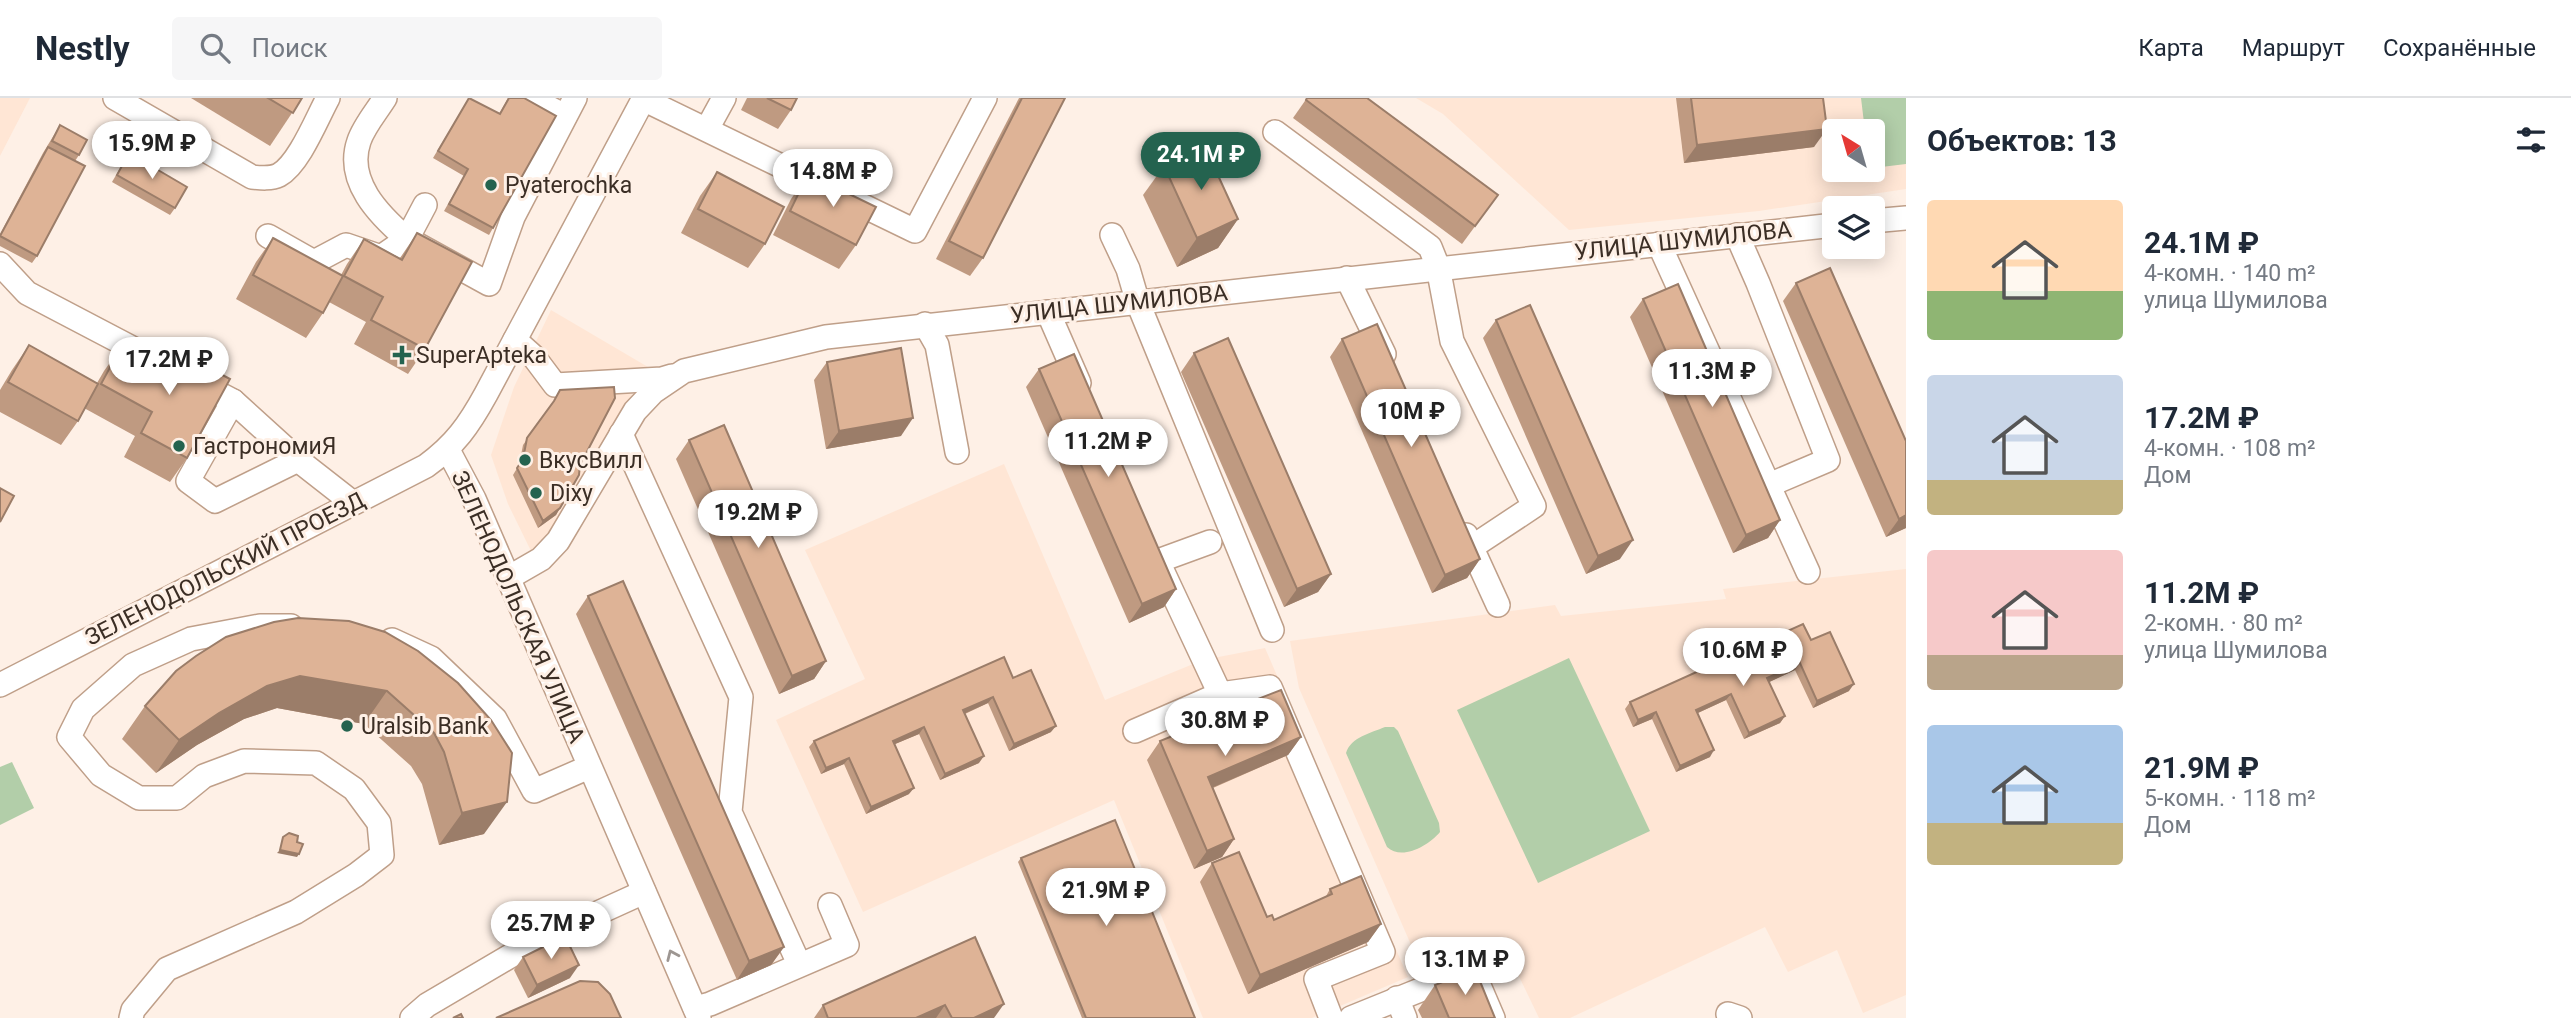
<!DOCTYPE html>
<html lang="ru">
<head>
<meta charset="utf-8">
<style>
	:root { --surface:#fff; --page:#f6f6f7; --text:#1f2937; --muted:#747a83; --line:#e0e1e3; --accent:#24634f }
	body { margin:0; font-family:Roboto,sans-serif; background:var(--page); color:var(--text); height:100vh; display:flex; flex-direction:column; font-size:26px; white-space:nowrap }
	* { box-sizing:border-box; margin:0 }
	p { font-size:23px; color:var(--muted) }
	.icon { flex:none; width:38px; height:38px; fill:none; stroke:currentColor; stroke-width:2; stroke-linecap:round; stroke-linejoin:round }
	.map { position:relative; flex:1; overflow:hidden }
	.panel { display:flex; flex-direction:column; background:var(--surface); width:665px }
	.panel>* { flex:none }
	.needle { width:46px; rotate:323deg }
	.tools { position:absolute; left:1822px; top:21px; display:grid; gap:14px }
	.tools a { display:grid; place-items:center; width:63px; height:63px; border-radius:7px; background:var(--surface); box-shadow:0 4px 18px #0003; font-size:35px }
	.price { position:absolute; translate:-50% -60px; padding:0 16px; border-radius:24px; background:#fff; color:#222; font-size:23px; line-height:46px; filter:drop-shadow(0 2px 4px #0008) }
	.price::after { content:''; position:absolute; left:50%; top:42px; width:21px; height:16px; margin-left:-10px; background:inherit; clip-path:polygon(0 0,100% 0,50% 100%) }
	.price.active { background:var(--accent); color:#fff }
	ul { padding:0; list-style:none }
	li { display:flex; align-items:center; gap:21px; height:175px; padding:0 21px }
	li span { display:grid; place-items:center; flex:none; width:196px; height:140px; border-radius:7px; color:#555 }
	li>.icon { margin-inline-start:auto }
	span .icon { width:84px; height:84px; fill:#fffc; stroke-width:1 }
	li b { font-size:30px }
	h2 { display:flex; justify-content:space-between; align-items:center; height:84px; padding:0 21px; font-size:30px }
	header { display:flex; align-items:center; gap:42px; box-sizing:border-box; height:98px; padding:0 35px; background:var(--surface); border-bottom:2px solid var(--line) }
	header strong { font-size:33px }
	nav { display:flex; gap:38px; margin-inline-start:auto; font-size:24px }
	.search { width:490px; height:63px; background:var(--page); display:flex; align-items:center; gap:18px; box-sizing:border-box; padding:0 24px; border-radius:7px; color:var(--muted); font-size:26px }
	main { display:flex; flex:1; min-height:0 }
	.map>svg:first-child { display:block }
	.built { fill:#ffe6d5; fill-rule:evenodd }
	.green { fill:#b2cea9 }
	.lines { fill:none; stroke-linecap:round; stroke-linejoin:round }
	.minor-casing { stroke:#bf9f89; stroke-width:26 }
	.minor { stroke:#fff; stroke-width:23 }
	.wall { fill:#bf9a81 }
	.shaded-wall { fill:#9b7d69 }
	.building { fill:#deb396; stroke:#9b7d69; stroke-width:2 }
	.oneway { stroke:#9d9692 }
	.poi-dot { fill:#24634f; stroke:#fef0e6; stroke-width:2.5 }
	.labels { text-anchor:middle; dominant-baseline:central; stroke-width:6; stroke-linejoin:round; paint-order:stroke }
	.poi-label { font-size:23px; fill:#3b2e25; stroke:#fef0e6; text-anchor:start }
	.street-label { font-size:23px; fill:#3b2e25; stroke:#fef0e6 }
</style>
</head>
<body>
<header>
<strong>Nestly</strong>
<div class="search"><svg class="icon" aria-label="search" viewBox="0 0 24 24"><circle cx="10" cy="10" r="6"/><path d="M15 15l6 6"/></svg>Поиск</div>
<nav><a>Карта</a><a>Маршрут</a><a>Сохранённые</a></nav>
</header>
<main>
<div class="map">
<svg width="1906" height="920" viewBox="0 0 1906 920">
	<rect width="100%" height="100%" fill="#fef0e6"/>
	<g class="built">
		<path d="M 0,0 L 30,0 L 0,58 Z"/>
		<path d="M 1416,0 L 1906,0 L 1906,91 L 1759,113 L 1569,132 L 1443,16 ZM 1834,33 L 1872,33 L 1872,72 L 1834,72 Z"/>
		<path d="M 551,212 L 648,269 L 556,426 L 532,455 L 508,406 L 491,357 L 514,289 Z"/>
		<path d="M 1004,366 L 1105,602 L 1203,562 L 1265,550 L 1408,879 L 1312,920 L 1203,920 L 1114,702 L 863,814 L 776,622 L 865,581 L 805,452 Z"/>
		<path d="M 1906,471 L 1906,897 L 1863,915 L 1837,852 L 1788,874 L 1765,829 L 1570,920 L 1539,920 L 1501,841 L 1422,872 L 1299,590 L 1290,543 L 1555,507 L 1561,518 L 1726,501 L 1723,491 Z"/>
	</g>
	<g class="green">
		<path d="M 1861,0 L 1906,0 L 1906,66 L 1873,70 L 1872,33 L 1865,33 Z"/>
		<path d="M 1569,560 L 1650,733 L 1538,785 L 1457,612 Z"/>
		<path d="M 1385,629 L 1394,629 L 1398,633 L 1439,725 L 1440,734 C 1428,748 1402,763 1387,749 L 1346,655 C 1351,639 1371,635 1385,629 Z"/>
		<path d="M 12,664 L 34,710 L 0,727 L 0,669 Z"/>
	</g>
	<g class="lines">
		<g class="minor-casing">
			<g id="minor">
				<path d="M 115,0 L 252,79 C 261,80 271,81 279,77 C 299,66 317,20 328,0"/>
				<path d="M 385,0 C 377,13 364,28 359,43 C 345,83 379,117 407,141 L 425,107"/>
				<path d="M 530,0 L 565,18"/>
				<path d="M 643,1 L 915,133 L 985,0"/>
				<path d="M 707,31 L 724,0"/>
				<path d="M 1275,34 L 1430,149 L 1438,169 L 1452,243 L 1534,408 L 1472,449"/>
				<path d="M 1872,123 L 1906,120"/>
				<path d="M 1112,137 L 1128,171 L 1138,205 L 1272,532"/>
				<path d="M 1737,137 L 1758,185 L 1828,362 L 1769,387"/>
				<path d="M 268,138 L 314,164 L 346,147 L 381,159 L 407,141 L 489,186 L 513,119 L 575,0"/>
				<path d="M 1659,146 L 1808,474"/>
				<path d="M 0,166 L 27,195 L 233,303 L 298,362 L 353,405"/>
				<path d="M 1347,180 L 1384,256"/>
				<path d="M 1048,214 L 1079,285"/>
				<path d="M 925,226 L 937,247 L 957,354"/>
				<path d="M 515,242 L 534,259 L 555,287 L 662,281 L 672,278"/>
				<path d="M 233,303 L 188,383 L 215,403 L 298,362"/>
				<path d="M 621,336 L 741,599 L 730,714 L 799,866"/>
				<path d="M 448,352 L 474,401 L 699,920"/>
				<path d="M 1466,437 L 1498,507"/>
				<path d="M 1158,463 L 1210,444"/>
				<path d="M 1161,470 L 1220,596 L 1270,589 L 1383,854 L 1316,881 L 1331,920"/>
				<path d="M 508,480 L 541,461 L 558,443 L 635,313 L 653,294 L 684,273 L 826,239 L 1834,127"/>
				<path d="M 392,542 L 431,560 L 495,621 L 534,693 L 589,669"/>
				<path d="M 0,587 L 426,368 C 455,347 469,327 486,296 L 644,0"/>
				<path d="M 1135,633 L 1220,596"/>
				<path d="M 1397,900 L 1405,920"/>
				<path d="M 695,910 L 710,906 L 847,847 L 830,807"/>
				<path d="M 1728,916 L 1740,920"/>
				<path d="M 131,920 L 133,912 L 167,871 L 296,814 L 356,777 L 382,757 L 379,725 L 354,691 L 316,665 L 244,663 L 204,678 L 177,700 L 139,700 L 101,677 L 69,639 L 83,611 L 133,567 L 191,541 L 260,528 L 291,528"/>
				<path d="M 412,920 L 427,907 L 534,844 L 644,794"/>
				<path d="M 1351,920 L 1472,871 L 1493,920"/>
			</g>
		</g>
		<use href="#minor" class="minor"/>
	</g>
	<g class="wall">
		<path d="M 191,0 L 302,0 L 270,48 Z"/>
		<path d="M 469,0 L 499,16 L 508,0 L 524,0 L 493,130 L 489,137 L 444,113 L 464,78 L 433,60 Z"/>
		<path d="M 747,0 L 797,0 L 791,12 L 778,31 L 741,12 Z"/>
		<path d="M 1019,0 L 1065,0 L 983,160 L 970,178 L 936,161 Z"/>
		<path d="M 1307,0 L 1498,97 L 1462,146 L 1293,20 Z"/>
		<path d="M 1676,0 L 1823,0 L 1814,49 L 1684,65 Z"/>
		<path d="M 60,27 L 79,57 L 75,63 L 37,158 L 32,165 L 0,148 L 0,136 L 43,55 Z"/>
		<path d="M 129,55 L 175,110 L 170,117 L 112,84 Z"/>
		<path d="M 1164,68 L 1238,121 L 1218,150 L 1177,169 L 1143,97 Z"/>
		<path d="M 717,74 L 765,146 L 748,170 L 681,135 L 700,98 Z"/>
		<path d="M 808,76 L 856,147 L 839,171 L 773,137 L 791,101 Z"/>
		<path d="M 417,135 L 425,251 L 408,276 L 354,246 L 366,224 L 329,204 L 323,215 L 306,240 L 236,201 L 256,164 L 273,140 L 341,177 L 347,166 L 364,141 L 400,160 Z"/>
		<path d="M 1796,185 L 1906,343 L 1906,430 L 1886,439 L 1783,203 Z"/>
		<path d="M 1643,201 L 1780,422 L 1768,440 L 1733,455 L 1630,219 Z"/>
		<path d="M 1496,222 L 1620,461 L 1586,476 L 1483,240 Z"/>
		<path d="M 1342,241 L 1480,461 L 1467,480 L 1432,495 L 1330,259 Z"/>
		<path d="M 29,247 L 97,285 L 104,273 L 121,249 L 169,275 L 183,256 L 187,360 L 170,384 L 124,359 L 135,338 L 84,310 L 78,323 L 61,347 L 0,314 L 0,292 L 12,272 Z"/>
		<path d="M 1194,255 L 1331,476 L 1318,494 L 1284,509 L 1181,274 Z"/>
		<path d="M 827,264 L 901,338 L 826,351 L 814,282 Z"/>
		<path d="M 1039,271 L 1176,491 L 1164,509 L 1129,525 L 1026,289 Z"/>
		<path d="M 560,292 L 580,367 L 560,410 L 556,417 L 538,430 L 513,377 L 519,367 L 523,347 L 550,309 Z"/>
		<path d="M 689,342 L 826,563 L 814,581 L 779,596 L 676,361 Z"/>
		<path d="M 588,498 L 784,849 L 771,867 L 737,882 L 576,516 Z"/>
		<path d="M 1811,542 L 1849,593 L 1813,610 L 1795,572 L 1769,584 L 1785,618 L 1780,625 L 1744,641 L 1726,602 L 1698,615 L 1710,659 L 1676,674 L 1652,621 L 1633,629 L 1625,611 L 1630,604 Z"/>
		<path d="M 418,553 L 484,736 L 439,747 L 422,686 L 411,668 L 364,626 L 277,610 L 244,621 L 197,647 L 156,675 L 122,641 L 145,608 Z"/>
		<path d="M 1013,580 L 1051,634 L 1009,653 L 988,605 L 965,616 L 979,665 L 940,682 L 919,636 L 895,646 L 909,696 L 866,716 L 844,666 L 821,676 L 809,649 L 814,643 Z"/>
		<path d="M 1250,604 L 1301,639 L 1288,657 L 1213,690 L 1234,741 L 1222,759 L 1194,771 L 1147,662 L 1160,643 L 1194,635 L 1244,613 Z"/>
		<path d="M 1021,760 L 1195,920 L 1082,920 L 1018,764 Z"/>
		<path d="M 1212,765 L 1267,819 L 1274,822 L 1325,800 L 1330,791 L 1381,826 L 1368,844 L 1248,896 L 1200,784 Z"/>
		<path d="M 975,839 L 994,920 L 814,920 L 823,907 Z"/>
		<path d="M 523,859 L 570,880 L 528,900 L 514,872 Z"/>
		<path d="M 1435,887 L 1495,920 L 1422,920 L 1418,912 Z"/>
	</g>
	<g class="shaded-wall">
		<path d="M 1827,31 L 1814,49 L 1684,65 L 1697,47 Z"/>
		<path d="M 1238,121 L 1218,150 L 1177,169 L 1197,140 Z"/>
		<path d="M 913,320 L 901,338 L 826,351 L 839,333 Z"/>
		<path d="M 560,410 L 556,417 L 538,430 L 543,423 Z"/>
		<path d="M 1906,417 L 1906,430 L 1886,439 L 1899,421 Z"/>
		<path d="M 1780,422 L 1768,440 L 1733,455 L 1746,437 Z"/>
		<path d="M 1633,442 L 1620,461 L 1586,476 L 1598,458 Z"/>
		<path d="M 1480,461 L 1467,480 L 1432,495 L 1445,477 Z"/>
		<path d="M 1331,476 L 1318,494 L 1284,509 L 1297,491 Z"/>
		<path d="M 1176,491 L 1164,509 L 1129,525 L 1142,506 Z"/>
		<path d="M 826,563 L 814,581 L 779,596 L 792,578 Z"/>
		<path d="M 1800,565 L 1795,572 L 1763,587 L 1767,580 Z"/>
		<path d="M 300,578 L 387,593 L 364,626 L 277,610 L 244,621 L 197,647 L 156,675 L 179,642 L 219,615 L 267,588 Z"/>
		<path d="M 1854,586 L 1849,593 L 1813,610 L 1817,603 Z"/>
		<path d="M 1731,596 L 1726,602 L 1691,618 L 1696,612 Z"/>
		<path d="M 993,599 L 988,605 L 959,618 L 963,612 Z"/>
		<path d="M 1656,614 L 1652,621 L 1633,629 L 1638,622 Z"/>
		<path d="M 1785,618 L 1780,625 L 1744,641 L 1749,635 Z"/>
		<path d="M 1056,628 L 1051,634 L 1009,653 L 1014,646 Z"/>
		<path d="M 924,629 L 919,636 L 888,649 L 893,643 Z"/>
		<path d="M 1301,639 L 1288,657 L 1195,697 L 1208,679 Z"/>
		<path d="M 1714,652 L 1710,659 L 1676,674 L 1680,668 Z"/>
		<path d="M 984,658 L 979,665 L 940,682 L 945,676 Z"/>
		<path d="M 849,660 L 844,666 L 821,676 L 826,670 Z"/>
		<path d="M 914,690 L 909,696 L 866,716 L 871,709 Z"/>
		<path d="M 507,704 L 484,736 L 439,747 L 462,715 Z"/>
		<path d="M 1234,741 L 1222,759 L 1194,771 L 1207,753 Z"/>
		<path d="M 280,752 L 299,756 L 297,759 L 277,755 Z"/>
		<path d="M 1381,826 L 1368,844 L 1248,896 L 1260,877 Z"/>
		<path d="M 784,849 L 771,867 L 737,882 L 749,863 Z"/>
		<path d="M 579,867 L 570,880 L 528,900 L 537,887 Z"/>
		<path d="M 1004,906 L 994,920 L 974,920 Z"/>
		<path d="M 945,907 L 936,920 L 916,920 Z"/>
	</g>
	<g class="building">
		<path d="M 268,0 L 302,0 L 293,15 Z"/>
		<path d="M 469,0 L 500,16 L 509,0 L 524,0 L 556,18 L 493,130 L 449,106 L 468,71 L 438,53 Z"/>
		<path d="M 767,0 L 797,0 L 791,12 Z"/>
		<path d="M 1022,0 L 1065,0 L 983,160 L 949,143 Z"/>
		<path d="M 1307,0 L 1367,0 L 1498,97 L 1475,128 L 1306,2 Z"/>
		<path d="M 1691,0 L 1823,0 L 1827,31 L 1697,47 Z"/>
		<path d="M 60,27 L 87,42 L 79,57 L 52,43 Z"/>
		<path d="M 48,49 L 85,68 L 37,158 L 0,138 Z"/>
		<path d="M 1205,49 L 1238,121 L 1197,140 L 1164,68 Z"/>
		<path d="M 129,55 L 187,89 L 175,110 L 117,77 Z"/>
		<path d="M 717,74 L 784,109 L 765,146 L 698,111 Z"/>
		<path d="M 808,76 L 876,109 L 856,147 L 790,113 Z"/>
		<path d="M 417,135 L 472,164 L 425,251 L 371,222 L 383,199 L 344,178 L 364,141 L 402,162 Z"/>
		<path d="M 273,140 L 343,178 L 323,215 L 253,177 Z"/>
		<path d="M 1830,170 L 1906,343 L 1906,417 L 1899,421 L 1796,185 Z"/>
		<path d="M 1678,186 L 1780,422 L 1746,437 L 1643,201 Z"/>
		<path d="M 1530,207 L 1633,442 L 1598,458 L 1496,222 Z"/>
		<path d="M 1377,226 L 1480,461 L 1445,477 L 1342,241 Z"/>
		<path d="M 1228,240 L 1331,476 L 1297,491 L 1194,255 Z"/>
		<path d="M 29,247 L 98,286 L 78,323 L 8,284 Z"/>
		<path d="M 121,249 L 172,276 L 183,256 L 230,281 L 187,360 L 141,335 L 152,314 L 101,286 Z"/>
		<path d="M 901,250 L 913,320 L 839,333 L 827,264 Z"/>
		<path d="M 1074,256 L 1176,491 L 1142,506 L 1039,271 Z"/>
		<path d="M 614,289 L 615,300 L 580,367 L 579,377 L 560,410 L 543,423 L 517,370 L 523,361 L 527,340 L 554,303 L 560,292 Z"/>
		<path d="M 724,327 L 826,563 L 792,578 L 689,342 Z"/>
		<path d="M 0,390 L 14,398 L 0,424 Z"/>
		<path d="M 623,483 L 784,849 L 749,863 L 588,498 Z"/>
		<path d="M 298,520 L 349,523 L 385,534 L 418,553 L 458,585 L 491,622 L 512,655 L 507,704 L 462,715 L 444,654 L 434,635 L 387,593 L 300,578 L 267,588 L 219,615 L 179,642 L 145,608 L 176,573 L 196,558 L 226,539 L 274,524 Z"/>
		<path d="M 1803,526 L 1811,542 L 1830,534 L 1854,586 L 1817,603 L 1800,565 L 1767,580 L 1785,618 L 1749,635 L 1731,596 L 1696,612 L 1714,652 L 1680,668 L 1656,614 L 1638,622 L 1630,604 Z"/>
		<path d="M 1004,559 L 1013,580 L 1031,572 L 1056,628 L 1014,646 L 993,599 L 963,612 L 984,658 L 945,676 L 924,629 L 893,643 L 914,690 L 871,709 L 849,660 L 826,670 L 814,643 Z"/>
		<path d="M 1281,592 L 1301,639 L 1208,679 L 1234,741 L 1207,753 L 1160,643 L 1192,630 L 1194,635 L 1252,610 L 1250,604 Z"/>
		<path d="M 1115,722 L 1195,920 L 1086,920 L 1021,760 Z"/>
		<path d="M 289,735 L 298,738 L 297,744 L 303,746 L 299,756 L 280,752 L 283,739 Z"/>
		<path d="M 1239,754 L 1267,819 L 1272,817 L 1274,822 L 1332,796 L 1330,791 L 1361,778 L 1381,826 L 1260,877 L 1212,765 Z"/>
		<path d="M 565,838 L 579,867 L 537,887 L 523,859 Z"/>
		<path d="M 975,839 L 1004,906 L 974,920 L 952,920 L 945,907 L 916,920 L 828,920 L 823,907 Z"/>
		<path d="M 1475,871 L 1495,920 L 1449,920 L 1435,887 Z"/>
		<path d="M 580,883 L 598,884 L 610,896 L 621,920 L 496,920 Z"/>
		<path d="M 461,916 L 463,920 L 453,920 Z"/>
	</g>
	<defs><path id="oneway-chevron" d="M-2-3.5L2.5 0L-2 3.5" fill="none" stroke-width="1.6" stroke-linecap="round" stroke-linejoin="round" transform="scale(1.75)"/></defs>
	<use class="oneway" href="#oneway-chevron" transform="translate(672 857) rotate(-114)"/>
	<g class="poi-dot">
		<circle cx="491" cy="87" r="7"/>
		<path d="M398.5 246.5h7v7h7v7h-7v7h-7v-7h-7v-7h7z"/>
		<circle cx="179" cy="348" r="7"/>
		<circle cx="525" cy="362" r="7"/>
		<circle cx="536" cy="395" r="7"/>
		<circle cx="347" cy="628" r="7"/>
	</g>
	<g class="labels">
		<g class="poi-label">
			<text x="505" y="87">Pyaterochka</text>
			<text x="416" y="257">SuperApteka</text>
			<text x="193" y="348">ГастрономиЯ</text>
			<text x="539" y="362">ВкусВилл</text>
			<text x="550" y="395">Dixy</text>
			<text x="361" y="628">Uralsib Bank</text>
		</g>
		<g class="street-label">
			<text transform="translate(1683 143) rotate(-6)">УЛИЦА ШУМИЛОВА</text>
			<text transform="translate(1119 206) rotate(-6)">УЛИЦА ШУМИЛОВА</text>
			<text transform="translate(225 471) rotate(-27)">ЗЕЛЕНОДОЛЬСКИЙ ПРОЕЗД</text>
			<text transform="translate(518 509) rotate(66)">ЗЕЛЕНОДОЛЬСКАЯ УЛИЦА</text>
		</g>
	</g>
</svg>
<div class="tools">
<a><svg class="needle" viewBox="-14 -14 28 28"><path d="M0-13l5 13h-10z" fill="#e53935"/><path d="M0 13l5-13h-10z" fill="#747a83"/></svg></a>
<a><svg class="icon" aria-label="layers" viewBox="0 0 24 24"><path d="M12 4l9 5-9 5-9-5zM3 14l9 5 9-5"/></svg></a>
</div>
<b class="price" style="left:152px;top:83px">15.9M ₽</b>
<b class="price active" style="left:1201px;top:94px">24.1M ₽</b>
<b class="price" style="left:833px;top:111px">14.8M ₽</b>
<b class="price" style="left:169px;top:299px">17.2M ₽</b>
<b class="price" style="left:1712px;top:311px">11.3M ₽</b>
<b class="price" style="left:1411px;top:351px">10M ₽</b>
<b class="price" style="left:1108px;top:381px">11.2M ₽</b>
<b class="price" style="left:758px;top:452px">19.2M ₽</b>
<b class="price" style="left:1743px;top:590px">10.6M ₽</b>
<b class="price" style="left:1225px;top:660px">30.8M ₽</b>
<b class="price" style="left:1106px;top:830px">21.9M ₽</b>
<b class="price" style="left:551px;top:863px">25.7M ₽</b>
<b class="price" style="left:1465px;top:899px">13.1M ₽</b>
</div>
<section class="panel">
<h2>Объектов: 13<svg class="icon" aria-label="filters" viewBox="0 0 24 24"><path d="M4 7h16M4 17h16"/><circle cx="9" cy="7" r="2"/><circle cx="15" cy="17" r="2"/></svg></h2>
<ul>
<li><span style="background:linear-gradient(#ffd9b3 65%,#8fb573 0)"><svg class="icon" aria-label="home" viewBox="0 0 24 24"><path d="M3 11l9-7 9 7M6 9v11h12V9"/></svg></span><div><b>24.1M ₽</b><p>4-комн. · 140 m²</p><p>улица Шумилова</p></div></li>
<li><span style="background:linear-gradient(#c9d6e8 75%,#c2b280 0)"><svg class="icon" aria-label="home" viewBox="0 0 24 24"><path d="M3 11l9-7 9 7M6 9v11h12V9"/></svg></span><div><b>17.2M ₽</b><p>4-комн. · 108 m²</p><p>Дом</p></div></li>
<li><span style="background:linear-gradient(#f6c9c9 75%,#b9a48a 0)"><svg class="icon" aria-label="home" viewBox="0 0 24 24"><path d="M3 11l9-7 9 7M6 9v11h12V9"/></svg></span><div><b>11.2M ₽</b><p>2-комн. · 80 m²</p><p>улица Шумилова</p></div></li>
<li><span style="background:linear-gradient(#a9c7e8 70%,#c2b280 0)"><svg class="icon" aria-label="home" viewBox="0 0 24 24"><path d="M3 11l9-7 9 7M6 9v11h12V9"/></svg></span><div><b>21.9M ₽</b><p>5-комн. · 118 m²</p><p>Дом</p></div></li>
</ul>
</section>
</main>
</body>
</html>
